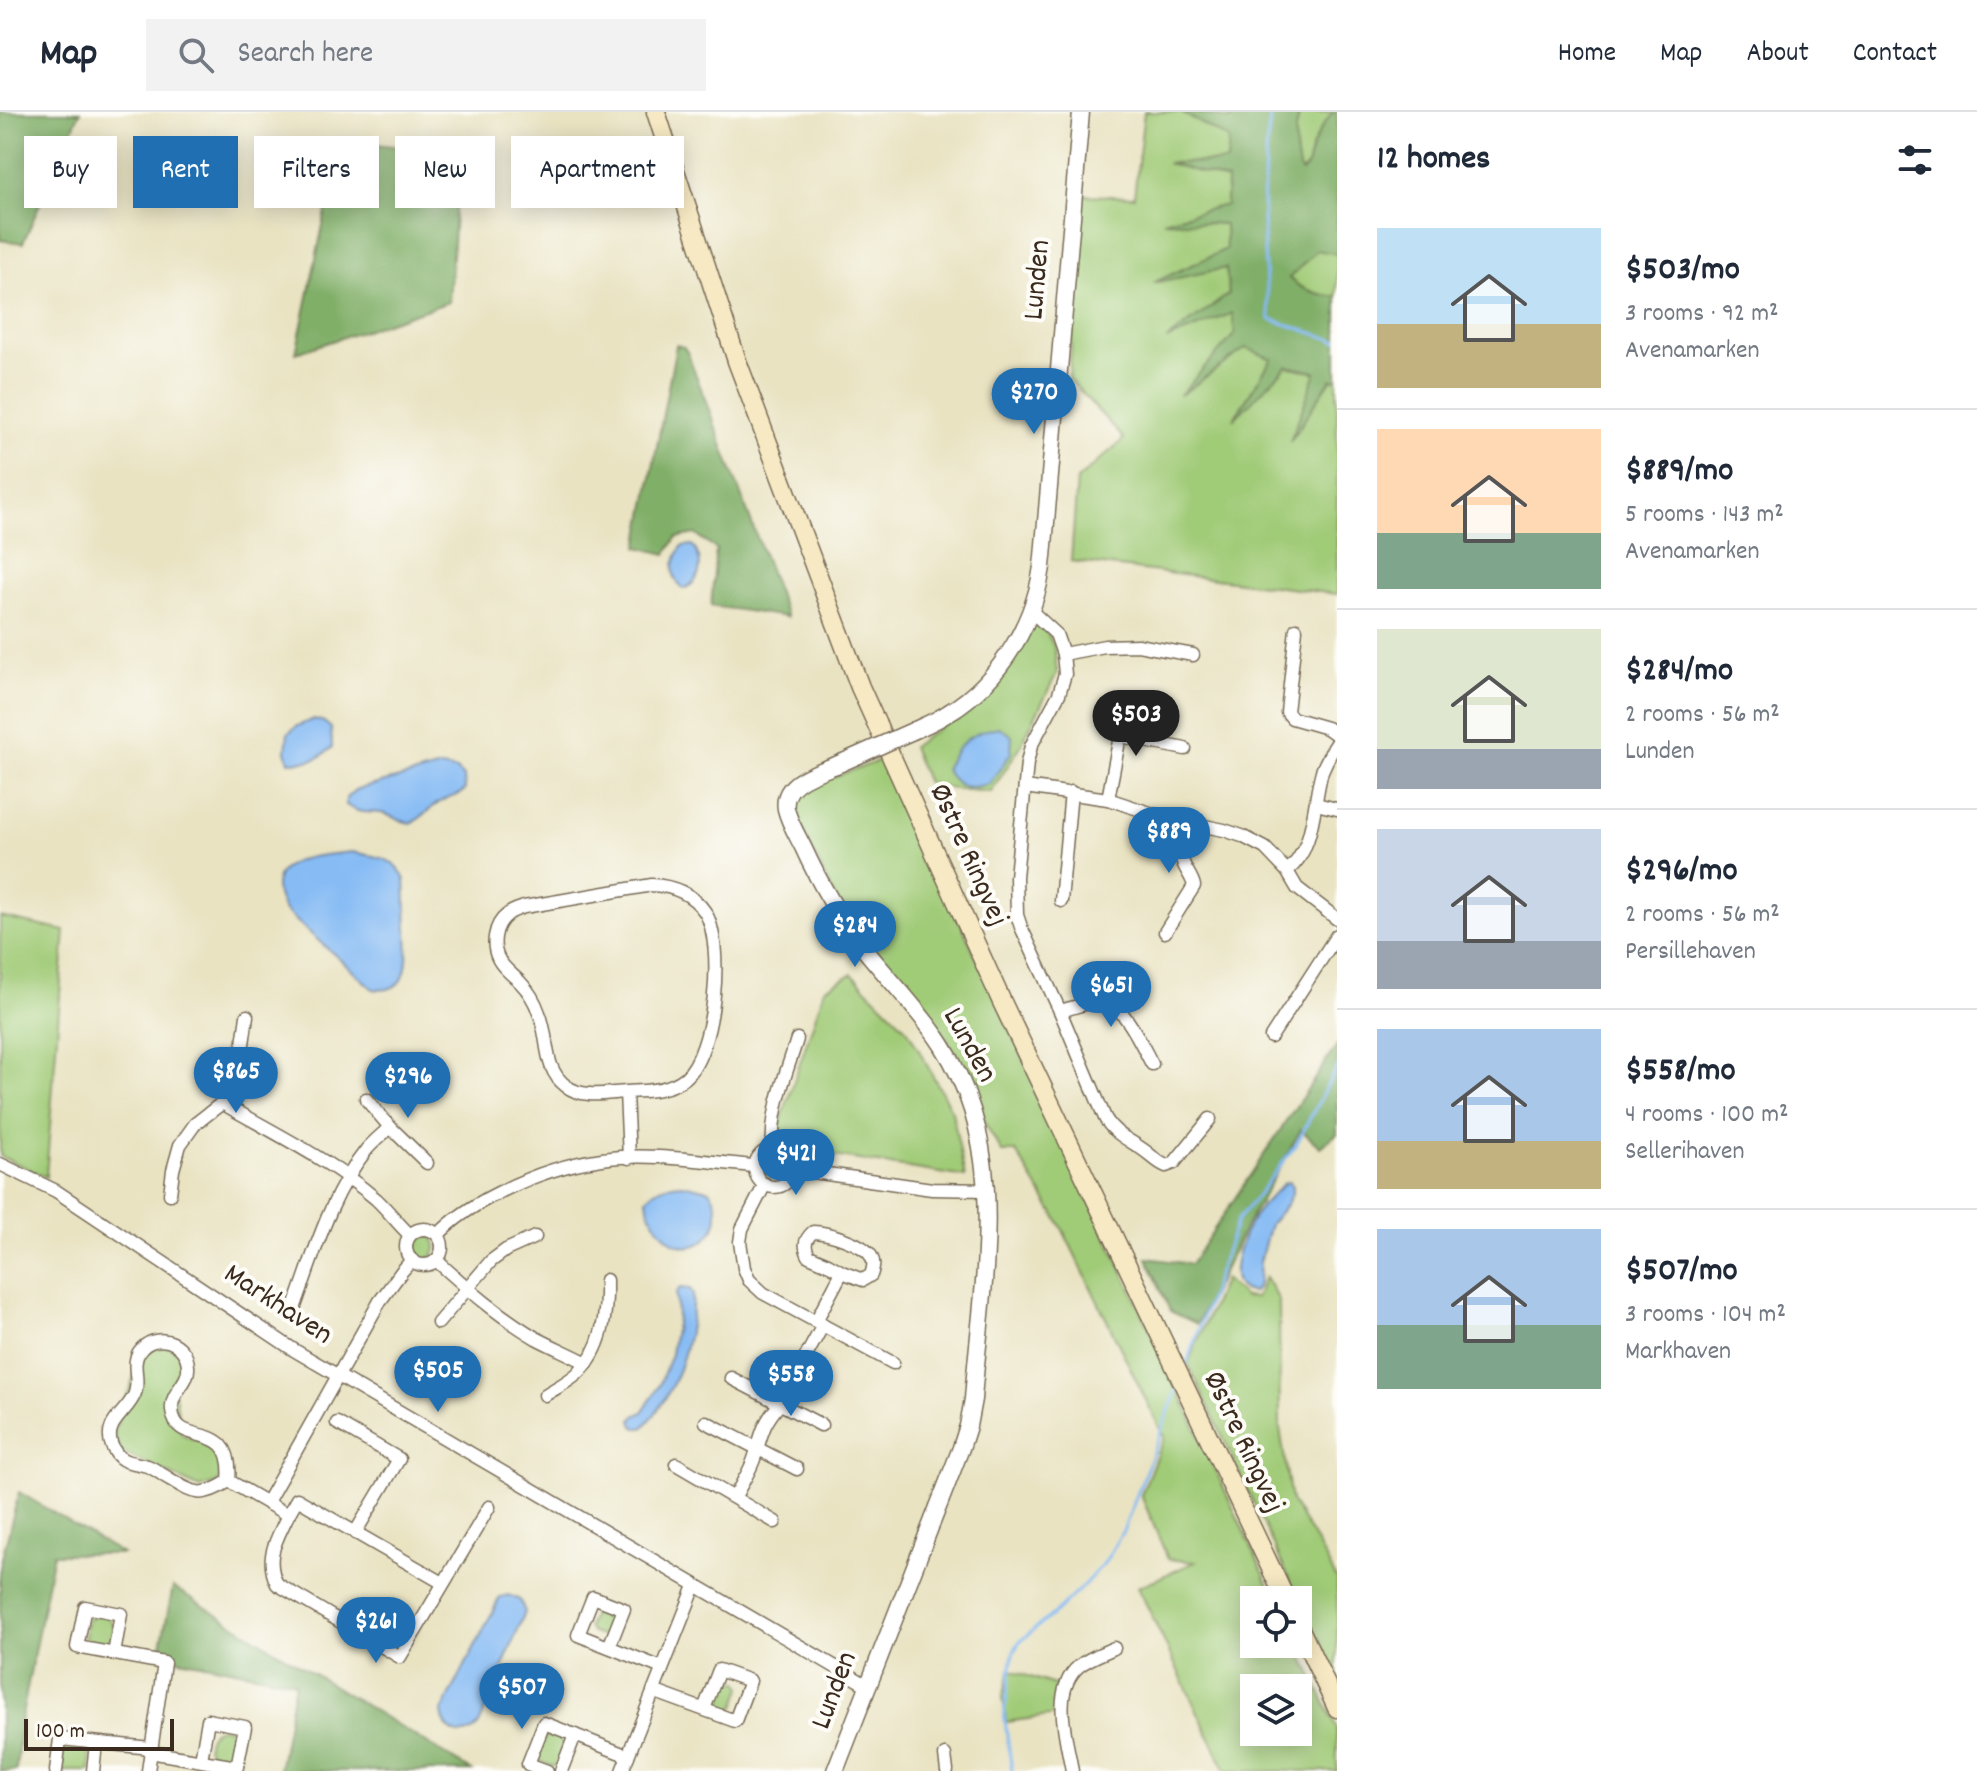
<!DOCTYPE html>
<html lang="en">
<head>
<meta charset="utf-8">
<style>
	:root { --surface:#fff; --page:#f2f2f3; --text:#1f2937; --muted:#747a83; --line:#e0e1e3; --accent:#1f6fb2 }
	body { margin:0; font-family:Dekko,sans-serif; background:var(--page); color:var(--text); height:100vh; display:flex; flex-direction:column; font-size:30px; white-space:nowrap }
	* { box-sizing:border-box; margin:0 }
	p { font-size:26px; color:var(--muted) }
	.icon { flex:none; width:44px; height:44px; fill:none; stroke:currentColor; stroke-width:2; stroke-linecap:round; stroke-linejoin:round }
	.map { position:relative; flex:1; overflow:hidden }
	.sheet { display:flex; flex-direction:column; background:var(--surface); width:640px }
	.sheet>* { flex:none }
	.top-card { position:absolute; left:24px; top:24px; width:760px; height:72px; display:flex; gap:16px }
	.tools { position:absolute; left:1240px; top:1474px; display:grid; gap:16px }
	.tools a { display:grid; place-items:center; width:72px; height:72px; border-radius:0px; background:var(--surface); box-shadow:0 4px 20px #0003; font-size:40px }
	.scale { position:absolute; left:24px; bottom:20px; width:150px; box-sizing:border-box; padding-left:8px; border:4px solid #3b2a1e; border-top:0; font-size:22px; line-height:28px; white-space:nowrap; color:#3b2a1e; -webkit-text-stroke:6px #fdfcf7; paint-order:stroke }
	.price { position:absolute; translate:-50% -68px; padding:0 18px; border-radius:28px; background:var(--accent); color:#fff; font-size:26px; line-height:52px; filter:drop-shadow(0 2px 4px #0008) }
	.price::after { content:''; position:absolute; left:50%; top:48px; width:24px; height:18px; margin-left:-12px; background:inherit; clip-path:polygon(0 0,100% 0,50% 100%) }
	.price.on { background:#222; color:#fff }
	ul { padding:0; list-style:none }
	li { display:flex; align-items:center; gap:24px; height:200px; padding:0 40px }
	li+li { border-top:2px solid var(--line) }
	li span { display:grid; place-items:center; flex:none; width:224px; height:160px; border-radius:0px; color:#555 }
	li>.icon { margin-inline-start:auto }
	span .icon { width:96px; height:96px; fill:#fffc; stroke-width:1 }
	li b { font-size:34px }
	h2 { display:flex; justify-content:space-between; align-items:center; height:96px; padding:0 40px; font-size:34px }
	.chip { padding:0 28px; border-radius:0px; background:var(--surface); box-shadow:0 4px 20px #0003; font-size:28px; line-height:72px }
	.chip.on { background:var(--accent); color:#fff }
	header { display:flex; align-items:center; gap:48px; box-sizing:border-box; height:112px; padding:0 40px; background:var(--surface); border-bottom:2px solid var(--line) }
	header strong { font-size:38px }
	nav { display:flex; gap:44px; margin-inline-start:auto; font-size:28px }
	.search { width:560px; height:72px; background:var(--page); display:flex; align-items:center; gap:20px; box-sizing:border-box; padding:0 28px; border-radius:0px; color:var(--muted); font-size:30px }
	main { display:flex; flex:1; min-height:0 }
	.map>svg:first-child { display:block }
	.green { fill:#a0cb77; stroke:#6e7a4a; stroke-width:2; fill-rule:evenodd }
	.forest { fill:#80af68; stroke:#5e6c43; stroke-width:2 }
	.water { fill:#86bbf4; stroke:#607289; stroke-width:2 }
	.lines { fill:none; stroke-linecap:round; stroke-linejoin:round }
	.stream { stroke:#86bbf4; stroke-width:3 }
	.minor-casing { stroke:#786b57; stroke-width:15 }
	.tertiary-casing { stroke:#786b57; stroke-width:19 }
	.secondary-casing { stroke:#786b57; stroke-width:21 }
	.minor { stroke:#fff; stroke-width:12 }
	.tertiary { stroke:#fff; stroke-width:16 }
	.secondary { stroke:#f7e9c3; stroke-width:18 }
	.tertiary-bridge-casing { stroke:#786b57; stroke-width:19; stroke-linecap:butt }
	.tertiary-bridge { stroke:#fff; stroke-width:16 }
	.labels { text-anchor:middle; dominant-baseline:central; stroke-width:8; stroke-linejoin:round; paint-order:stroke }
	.street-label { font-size:30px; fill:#3b2a1e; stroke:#fdfcf7 }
</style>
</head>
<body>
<header>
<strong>Map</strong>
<div class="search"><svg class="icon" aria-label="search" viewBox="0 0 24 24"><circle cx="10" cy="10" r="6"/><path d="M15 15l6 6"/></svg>Search here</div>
<nav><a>Home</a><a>Map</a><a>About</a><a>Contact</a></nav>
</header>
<main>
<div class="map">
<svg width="1337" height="1659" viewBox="0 0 1337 1659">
	<rect width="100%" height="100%" fill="#fdfcf7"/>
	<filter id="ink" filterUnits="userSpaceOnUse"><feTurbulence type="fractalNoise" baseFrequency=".0125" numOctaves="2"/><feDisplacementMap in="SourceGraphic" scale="16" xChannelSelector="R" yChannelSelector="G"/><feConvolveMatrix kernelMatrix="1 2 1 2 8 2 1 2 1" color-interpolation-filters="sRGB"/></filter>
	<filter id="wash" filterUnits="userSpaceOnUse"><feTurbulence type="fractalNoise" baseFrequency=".006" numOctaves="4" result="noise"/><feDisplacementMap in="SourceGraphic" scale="32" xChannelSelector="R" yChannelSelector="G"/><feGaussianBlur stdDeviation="1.8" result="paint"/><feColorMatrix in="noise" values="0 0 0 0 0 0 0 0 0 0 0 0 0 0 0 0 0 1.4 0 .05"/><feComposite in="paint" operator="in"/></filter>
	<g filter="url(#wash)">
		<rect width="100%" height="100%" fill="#e9e3c2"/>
		<g class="green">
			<path d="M 1144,0 L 1181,0 L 1230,28 L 1227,50 L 1171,51 L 1227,68 L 1226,94 L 1167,108 L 1225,112 L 1226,138 L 1157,169 L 1226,156 L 1229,182 L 1169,226 L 1233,201 L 1235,222 L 1184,281 L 1246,235 L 1272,247 L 1236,303 L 1287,254 L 1317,261 L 1292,325 L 1332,267 L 1337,268 L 1337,482 L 1071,449 L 1077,368 L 1124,327 L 1069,267 L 1083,83 L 1134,85 Z"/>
			<path d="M 1300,0 L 1333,0 C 1318,19 1312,32 1307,55 L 1301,60 L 1299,57 C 1295,34 1293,23 1300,0 Z"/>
			<path d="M 1320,137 L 1337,142 L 1337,185 C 1320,183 1301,178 1289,166 L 1290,162 L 1317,138 Z"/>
			<path d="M 1034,512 L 1045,517 L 1054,534 L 1057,561 L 1020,635 L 991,680 L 955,677 L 927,671 L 912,635 C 950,608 988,583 1016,545 C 1023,535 1028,522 1034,512 Z"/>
			<path d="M 884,647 L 1276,1488 L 1254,1488 L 1254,1532 L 1297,1532 L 1337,1616 L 1337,1659 L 1226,1659 L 1138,1475 L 1195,1450 L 1168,1447 L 1141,1383 L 1164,1325 L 1060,1112 L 1016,1040 L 1002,1040 L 986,1013 L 967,962 L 942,920 L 842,801 L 795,701 L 803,676 ZM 1254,1576 L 1298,1576 L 1298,1620 L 1254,1620 Z"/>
			<path d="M 0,805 L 65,819 L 46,1065 L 0,1044 Z"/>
			<path d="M 852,862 L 908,918 L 952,999 L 965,1065 L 797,1038 L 779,1014 L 825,876 Z"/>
			<circle cx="774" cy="1055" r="12"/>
			<circle cx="424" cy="1135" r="12"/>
			<path d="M 1265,1165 L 1279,1188 L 1280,1316 L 1291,1389 L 1319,1434 L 1337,1468 L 1337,1569 L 1188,1251 L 1224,1167 L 1244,1185 L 1256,1186 Z"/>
			<path d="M 166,1232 L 181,1243 L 184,1260 L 174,1275 L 181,1322 L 193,1327 L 205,1329 L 221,1338 L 224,1361 L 217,1371 L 200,1376 L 123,1341 L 117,1332 L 114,1321 L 141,1244 L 149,1235 Z"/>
			<path d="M 600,1492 L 615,1498 L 616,1501 L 609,1521 L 605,1525 L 592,1521 L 588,1515 L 595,1496 Z"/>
			<path d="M 98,1502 L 109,1505 L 114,1516 L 111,1530 C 101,1538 91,1536 85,1526 L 87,1508 Z"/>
			<path d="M 1010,1558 L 1057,1574 L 1057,1603 L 1006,1610 L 1003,1585 Z"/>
			<path d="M 726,1567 L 739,1570 L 742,1575 L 735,1595 L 730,1599 L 717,1595 L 714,1591 L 721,1570 Z"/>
			<circle cx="223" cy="1632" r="16"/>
			<path d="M 552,1622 L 562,1626 L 565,1631 L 558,1651 L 556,1653 L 551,1654 L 539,1649 L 537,1645 L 545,1625 Z"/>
			<path d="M 73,1633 C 90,1634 91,1645 90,1659 L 60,1659 L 63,1640 Z"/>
		</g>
		<g class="forest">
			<path d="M 0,0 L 80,0 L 23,131 L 0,128 Z"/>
			<path d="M 1181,0 L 1195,0 L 1231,7 L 1233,0 L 1300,0 C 1293,23 1295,34 1299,57 L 1302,60 L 1307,55 C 1312,32 1318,19 1333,0 L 1337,0 L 1337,142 L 1317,138 L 1289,166 C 1300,178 1321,183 1337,185 L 1337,268 L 1331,267 L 1290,330 L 1316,260 L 1287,254 L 1233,308 L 1272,247 L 1246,236 L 1179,284 L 1235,222 L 1232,201 L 1166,228 L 1229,182 L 1226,156 L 1153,171 L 1226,137 L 1225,112 L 1163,109 L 1226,93 L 1227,68 L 1167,51 L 1227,50 L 1229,27 Z"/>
			<path d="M 341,28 L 459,42 L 449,190 L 296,241 Z"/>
			<path d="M 676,233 L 684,235 L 688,242 L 787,505 L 711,494 L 716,437 L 695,422 L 676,426 L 666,442 L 638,435 Z"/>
			<path d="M 1337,933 L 1337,1022 L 1320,1035 L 1301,1018 L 1246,1114 L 1197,1212 L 1170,1199 L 1147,1146 L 1191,1152 Z"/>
			<path d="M 19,1380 L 122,1442 L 53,1442 L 21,1608 L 16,1659 L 0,1659 L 0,1454 Z"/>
			<path d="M 173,1475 L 472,1659 L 279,1659 L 295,1570 L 159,1543 Z"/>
		</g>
		<g class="water">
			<path d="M 692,433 C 705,448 702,470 683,477 C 668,463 673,450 682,434 Z"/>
			<path d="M 314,607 L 324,610 L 331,616 L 332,635 C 317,650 310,649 289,650 L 286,639 L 288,621 L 297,614 Z"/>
			<path d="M 999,615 L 1012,624 L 1011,641 L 989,672 C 967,677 958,678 945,657 C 958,631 970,620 999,615 Z"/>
			<path d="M 441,655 L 456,658 L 464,666 L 465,678 C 458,684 454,684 446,687 C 432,692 425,705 411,711 C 401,710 394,705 385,702 C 369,698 361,704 346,693 L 346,686 L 355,678 Z"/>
			<path d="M 352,740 C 374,745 396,744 405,768 C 406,785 406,802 407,819 C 408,844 412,883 373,877 L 284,798 C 281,791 276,782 276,774 C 278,742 328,743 352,740 Z"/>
			<path d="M 1289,1070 L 1292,1074 L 1292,1081 L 1287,1092 L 1270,1112 L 1260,1149 L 1259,1171 L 1254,1180 C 1217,1180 1243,1121 1254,1105 C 1262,1092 1274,1082 1284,1071 Z"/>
			<path d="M 683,1072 L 709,1078 C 735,1111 693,1159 662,1120 C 653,1109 648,1100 647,1086 C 657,1074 668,1073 683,1072 Z"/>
			<path d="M 680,1176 L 690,1177 L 693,1182 C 691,1232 678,1279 643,1316 L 637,1316 L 634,1314 L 632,1308 L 635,1304 L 643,1300 L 659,1274 L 671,1242 L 677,1206 L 676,1181 Z"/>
			<path d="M 508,1483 L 520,1488 L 525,1500 L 480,1611 C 465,1632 443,1621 442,1599 L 500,1485 Z"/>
		</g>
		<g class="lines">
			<g class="stream">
				<path d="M 1271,0 C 1260,70 1261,137 1270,207 L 1337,229"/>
				<path d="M 1185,1256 L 1237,1109 L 1265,1074 L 1297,1031 L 1337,955"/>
				<path d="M 1012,1659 L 1004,1602 L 1013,1542 L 1019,1530 L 1057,1499 L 1081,1476 L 1105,1450 L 1124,1417 L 1177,1277"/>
			</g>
		</g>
	</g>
	<g filter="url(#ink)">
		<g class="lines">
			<g class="minor-casing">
				<g id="minor">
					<path d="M 1031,499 L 1056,522 L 1063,542 L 1065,562 L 1059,582 L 1031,634 L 1027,651 L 1016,765 L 1017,803 L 1021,815 L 1060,899 L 1105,1006 C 1115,1024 1135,1030 1150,1043 C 1156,1048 1159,1051 1166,1054 L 1174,1051 L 1210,1007"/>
					<path d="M 1296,517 L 1287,600 L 1292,606 L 1327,616 L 1337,623"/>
					<path d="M 1063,542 L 1105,534 L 1138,533 L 1193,543"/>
					<path d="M 1025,675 L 1108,687 L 1165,706 L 1224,718 L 1242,724 L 1265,736 L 1287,759 L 1297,776 L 1337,807"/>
					<path d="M 1108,687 L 1120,624 L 1185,637"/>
					<path d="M 1316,692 L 1337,697"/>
					<path d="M 1287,759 C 1315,738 1313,690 1322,659 C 1326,649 1331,640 1337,631"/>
					<path d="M 1061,789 L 1071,680"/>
					<path d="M 1165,820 L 1194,774 C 1192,764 1184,757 1182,747 L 1190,712"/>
					<path d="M 1060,899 C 1073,896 1089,889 1103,889 C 1124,891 1143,936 1152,952"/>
					<path d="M 1271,925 L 1337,823"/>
					<path d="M 626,980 C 607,981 583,987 566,974 C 542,956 550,926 539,901 C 535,889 529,879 520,870 C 513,863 504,857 499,848 C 491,834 494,813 507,803 C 511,799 518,797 524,795 L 652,773 C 673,774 693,782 705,800 C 725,832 715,941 685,966 C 668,979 647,979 626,980 L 629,1046"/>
					<path d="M 366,987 L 390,1015 L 427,1051"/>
					<path d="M 222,991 C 274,1021 330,1048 376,1087 C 388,1098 398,1112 410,1123"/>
					<path d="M 773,1037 C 770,999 786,963 797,927"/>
					<circle cx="774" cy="1056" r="19"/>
					<path d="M 0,1052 L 56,1079 L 294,1238 L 868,1574"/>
					<path d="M 792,1057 L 932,1077 L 987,1078"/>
					<path d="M 765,1072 L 742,1117 L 740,1130 L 744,1156 L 749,1168 L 763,1181 L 893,1251"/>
					<path d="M 170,1082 L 173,1058 L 180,1033 L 195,1012 L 222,991 L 242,939 L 247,904"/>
					<circle cx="424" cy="1135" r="18"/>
					<path d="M 438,1123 C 455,1105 476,1092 498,1081 C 531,1064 566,1052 602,1047 C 652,1040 705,1050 755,1054"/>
					<path d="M 437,1149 C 468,1177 500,1205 536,1226 C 553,1235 570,1242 587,1251"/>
					<path d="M 294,1197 C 314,1142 330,1083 367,1037 C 374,1029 383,1022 390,1015"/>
					<path d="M 816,1209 L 842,1160 L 863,1168 L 871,1163 C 873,1157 875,1151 871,1144 C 863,1131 827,1120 813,1120 C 804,1128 804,1134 809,1144 L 828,1152 L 842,1160"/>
					<path d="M 438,1211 L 491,1149 L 506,1138 L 535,1125"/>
					<path d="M 731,1266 L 821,1313"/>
					<path d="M 545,1283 C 556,1276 568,1270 577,1262 C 603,1238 607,1202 606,1168"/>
					<path d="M 706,1310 L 797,1357"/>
					<path d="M 337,1311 L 399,1347 L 355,1421"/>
					<path d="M 676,1352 L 775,1410"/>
					<path d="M 229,1369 C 235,1302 176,1340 172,1298 C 170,1280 190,1271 188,1254 C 187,1229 154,1218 139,1240 C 131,1253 140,1267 135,1281 C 129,1300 102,1310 112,1334 C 120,1353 132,1349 147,1354 C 152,1355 158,1360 163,1363 C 192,1380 198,1389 229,1369 L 288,1403 C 277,1427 264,1445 277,1472 L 400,1545 L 489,1395"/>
					<path d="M 735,1385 C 741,1372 751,1358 755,1344 C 762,1321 763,1311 780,1292 L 823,1213"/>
					<path d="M 267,1390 L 380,1189 L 402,1159 L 412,1148"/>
					<path d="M 288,1403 L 297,1387 L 443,1471"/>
					<path d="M 609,1535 L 624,1497 L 593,1485 L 578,1523 L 662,1556"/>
					<path d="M 114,1542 L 121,1502 L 85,1495 L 77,1535 L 164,1551 L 148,1659"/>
					<path d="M 653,1579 L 735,1609 L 750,1569 L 719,1558 L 704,1597"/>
					<path d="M 150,1640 L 237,1655 L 245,1615 L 208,1608 L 201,1648"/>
					<path d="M 945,1643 L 947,1659"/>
					<path d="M 56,1659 L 60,1627 L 151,1636"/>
					<path d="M 93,1659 L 96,1631"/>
					<path d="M 547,1659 L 528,1652 L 544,1611 L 628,1644"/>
					<path d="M 561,1659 L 575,1623"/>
					<path d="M 622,1659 L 695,1474"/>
					<path d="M 1072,1659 C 1067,1627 1050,1579 1079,1554 C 1089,1546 1103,1541 1114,1536"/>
				</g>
			</g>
			<g class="tertiary-casing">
				<g id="tertiary">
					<path d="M 915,618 C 926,613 938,608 948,601 C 1001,569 1038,506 1043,445 L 1081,0"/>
					<path d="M 835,1659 L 961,1336 L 968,1314 L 973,1287 C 982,1169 1011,1039 942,933 C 919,897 888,867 862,834 C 838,804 819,770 803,735 C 797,723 789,710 786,697 C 781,668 821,660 841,651"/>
				</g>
			</g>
			<g class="secondary-casing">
				<g id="secondary">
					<path d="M 656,0 L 737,249 L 860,575 L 1002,890 L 1286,1488"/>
					<path d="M 1298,1513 L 1337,1596"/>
				</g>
			</g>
			<use href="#minor" class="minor"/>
			<use href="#tertiary" class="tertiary"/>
			<use href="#secondary" class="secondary"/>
			<g class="tertiary-bridge-casing">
				<path id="tertiary-bridge" d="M 841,651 L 915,618"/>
			</g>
			<use href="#tertiary-bridge" class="tertiary-bridge"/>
		</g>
	</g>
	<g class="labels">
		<g class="street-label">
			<text transform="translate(1039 168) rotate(-85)">Lunden</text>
			<text transform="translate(967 744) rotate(66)">Østre Ringvej</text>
			<text transform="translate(968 934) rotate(61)">Lunden</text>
			<text transform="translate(277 1194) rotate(33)">Markhaven</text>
			<text transform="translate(1242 1331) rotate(65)">Østre Ringvej</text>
			<text transform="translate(836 1579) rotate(-69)">Lunden</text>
		</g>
	</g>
</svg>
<div class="tools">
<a><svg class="icon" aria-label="locate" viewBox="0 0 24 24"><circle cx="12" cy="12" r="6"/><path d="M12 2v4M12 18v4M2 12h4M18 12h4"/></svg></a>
<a><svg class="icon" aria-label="layers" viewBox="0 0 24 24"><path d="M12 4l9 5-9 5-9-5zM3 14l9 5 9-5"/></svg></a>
</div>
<div class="scale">100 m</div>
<b class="price" style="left:1034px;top:324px">$270</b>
<b class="price on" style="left:1136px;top:646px">$503</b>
<b class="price" style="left:1169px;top:763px">$889</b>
<b class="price" style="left:855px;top:857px">$284</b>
<b class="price" style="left:1111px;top:917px">$651</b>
<b class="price" style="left:236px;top:1003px">$865</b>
<b class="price" style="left:408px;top:1008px">$296</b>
<b class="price" style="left:796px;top:1085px">$421</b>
<b class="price" style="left:438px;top:1302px">$505</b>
<b class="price" style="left:791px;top:1306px">$558</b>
<b class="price" style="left:376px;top:1553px">$261</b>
<b class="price" style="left:522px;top:1619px">$507</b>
<div class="top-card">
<a class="chip">Buy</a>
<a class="chip on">Rent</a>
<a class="chip">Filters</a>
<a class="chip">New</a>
<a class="chip">Apartment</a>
</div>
</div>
<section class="sheet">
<h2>12 homes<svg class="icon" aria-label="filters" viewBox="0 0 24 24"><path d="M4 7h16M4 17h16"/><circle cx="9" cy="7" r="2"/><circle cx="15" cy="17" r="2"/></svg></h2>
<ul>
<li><span style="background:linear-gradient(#bfe0f5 60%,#c2b280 0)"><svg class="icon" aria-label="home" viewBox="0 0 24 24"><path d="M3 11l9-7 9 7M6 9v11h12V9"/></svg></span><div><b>$503/mo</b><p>3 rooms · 92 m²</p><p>Avenamarken</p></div></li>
<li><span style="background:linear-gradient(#ffd9b3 65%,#7fa58c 0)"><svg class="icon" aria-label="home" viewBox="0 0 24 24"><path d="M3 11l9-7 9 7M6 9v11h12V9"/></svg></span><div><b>$889/mo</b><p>5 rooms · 143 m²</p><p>Avenamarken</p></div></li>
<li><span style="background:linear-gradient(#dfe7d0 75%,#9aa5b1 0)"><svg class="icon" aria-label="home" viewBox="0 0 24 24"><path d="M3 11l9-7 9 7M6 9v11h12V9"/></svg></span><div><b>$284/mo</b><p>2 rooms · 56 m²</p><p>Lunden</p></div></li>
<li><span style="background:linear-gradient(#c9d6e8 70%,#9aa5b1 0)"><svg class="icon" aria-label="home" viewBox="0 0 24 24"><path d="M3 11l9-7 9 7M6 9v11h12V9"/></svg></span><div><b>$296/mo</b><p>2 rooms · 56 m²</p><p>Persillehaven</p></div></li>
<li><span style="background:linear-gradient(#a9c7e8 70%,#c2b280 0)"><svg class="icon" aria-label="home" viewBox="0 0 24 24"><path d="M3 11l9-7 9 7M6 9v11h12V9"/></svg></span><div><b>$558/mo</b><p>4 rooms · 100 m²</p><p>Sellerihaven</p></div></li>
<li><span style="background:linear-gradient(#a9c7e8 60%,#7fa58c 0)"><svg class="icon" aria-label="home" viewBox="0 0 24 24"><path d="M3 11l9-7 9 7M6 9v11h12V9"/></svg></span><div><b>$507/mo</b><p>3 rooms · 104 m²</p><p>Markhaven</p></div></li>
</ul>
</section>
</main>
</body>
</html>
